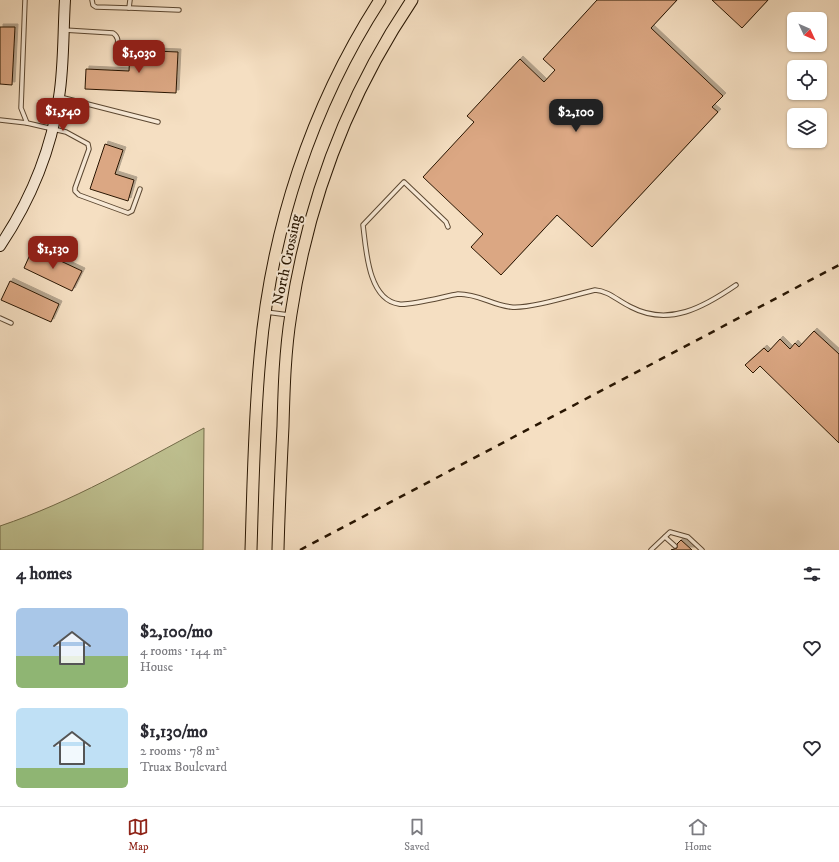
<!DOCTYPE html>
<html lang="en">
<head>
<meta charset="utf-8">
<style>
	:root { --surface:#fff; --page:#f2f2f3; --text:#2b2b33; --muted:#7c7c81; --line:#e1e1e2; --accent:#8f2418 }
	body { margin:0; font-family:"IM FELL DW Pica",serif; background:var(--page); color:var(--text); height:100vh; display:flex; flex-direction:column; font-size:15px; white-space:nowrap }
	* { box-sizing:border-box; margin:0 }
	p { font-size:13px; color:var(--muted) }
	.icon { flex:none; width:22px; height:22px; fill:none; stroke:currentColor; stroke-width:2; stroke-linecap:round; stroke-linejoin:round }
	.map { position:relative; height:550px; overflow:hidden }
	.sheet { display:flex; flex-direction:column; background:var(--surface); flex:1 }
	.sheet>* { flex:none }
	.needle { width:26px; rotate:134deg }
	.controls { position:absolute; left:787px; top:12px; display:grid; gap:8px }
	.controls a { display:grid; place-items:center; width:40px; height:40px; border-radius:6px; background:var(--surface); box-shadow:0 1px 3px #0004; font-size:20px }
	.price { position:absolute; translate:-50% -34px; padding:0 9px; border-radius:8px; background:var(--accent); color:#fff; font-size:13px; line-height:26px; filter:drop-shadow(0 1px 2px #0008) }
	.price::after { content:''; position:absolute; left:50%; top:24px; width:12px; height:9px; margin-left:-6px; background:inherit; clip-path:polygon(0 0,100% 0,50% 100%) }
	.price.current { background:#222; color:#fff }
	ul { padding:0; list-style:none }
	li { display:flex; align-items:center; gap:12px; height:100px; padding:0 16px }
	li span { display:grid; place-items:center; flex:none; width:112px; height:80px; border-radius:6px; color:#555 }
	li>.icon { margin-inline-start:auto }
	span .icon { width:48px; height:48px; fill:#fffc; stroke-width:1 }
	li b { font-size:17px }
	h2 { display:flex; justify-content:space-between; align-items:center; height:48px; padding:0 16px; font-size:17px }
	.tab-bar { display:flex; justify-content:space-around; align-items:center; height:56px; border-top:1px solid var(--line); background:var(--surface); font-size:11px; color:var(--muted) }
	.tab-bar a { display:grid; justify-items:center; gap:2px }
	.tab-bar .current { color:var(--accent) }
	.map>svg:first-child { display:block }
	.green { fill:#bfc191; stroke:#746c4a }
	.building { fill:#dba783; stroke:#291602; filter:url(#shadow) }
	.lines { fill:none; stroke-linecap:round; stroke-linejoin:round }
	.lane-casing { stroke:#5c4832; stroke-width:5.5 }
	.secondary-casing { stroke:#291602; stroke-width:12 }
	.primary-casing { stroke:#291602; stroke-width:13 }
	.lane { stroke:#f8ead7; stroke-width:3.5 }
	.secondary { stroke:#f8ead7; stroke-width:10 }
	.primary { stroke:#f5dfc2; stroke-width:11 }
	.rail { stroke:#291602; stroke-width:2.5; stroke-dasharray:7 7; stroke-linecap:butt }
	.labels { text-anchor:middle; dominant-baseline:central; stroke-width:4; stroke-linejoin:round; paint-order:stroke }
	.street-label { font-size:15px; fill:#291602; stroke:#f8ead7 }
</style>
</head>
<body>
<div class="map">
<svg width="839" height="550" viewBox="0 0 839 550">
	<defs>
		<filter id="shadow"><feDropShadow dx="3" dy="-3" stdDeviation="0" flood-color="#0004"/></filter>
	</defs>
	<rect width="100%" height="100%" fill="#f5dfc2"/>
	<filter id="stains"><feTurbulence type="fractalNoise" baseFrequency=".005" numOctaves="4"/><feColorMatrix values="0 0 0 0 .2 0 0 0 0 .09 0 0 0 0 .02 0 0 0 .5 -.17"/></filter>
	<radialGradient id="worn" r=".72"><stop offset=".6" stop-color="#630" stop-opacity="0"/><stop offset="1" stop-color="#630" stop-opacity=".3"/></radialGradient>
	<path class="green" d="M 204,428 L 203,550 L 0,550 L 0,526 C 72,502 138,463 204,428 Z"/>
	<g class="building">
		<path d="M 597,0 L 677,0 L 651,28 L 723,96 L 712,107 L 718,112 L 592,247 L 557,215 L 501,275 L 471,247 L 483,234 L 423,177 L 474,122 L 467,116 L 520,59 L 544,82 L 555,70 L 543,59 Z"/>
		<path d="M 712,0 L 768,0 L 742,28 Z"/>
		<path d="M 0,27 L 15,27 L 12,85 L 0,84 Z"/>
		<path d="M 130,50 L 178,52 L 176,93 L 85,89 L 86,69 L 129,71 Z"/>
		<path d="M 105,144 L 123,150 L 115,174 L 134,180 L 128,201 L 90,189 Z"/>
		<path d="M 33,248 L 82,271 L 72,291 L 24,268 Z"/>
		<path d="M 10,281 L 59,304 L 51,322 L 1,300 Z"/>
		<path d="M 814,331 L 839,354 L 839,443 L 760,366 L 753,373 L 745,365 L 764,348 L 768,352 L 780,339 L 790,349 L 795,343 L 799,347 Z"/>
		<path d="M 681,540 L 692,550 L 671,550 L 677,548 L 677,544 Z"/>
	</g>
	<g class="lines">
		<g class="lane-casing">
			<g id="lane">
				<path d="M 92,0 L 93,5 L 96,7 L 129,8 L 130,0"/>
				<path d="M 129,8 L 179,10"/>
				<path d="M 64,30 L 113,33 C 119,37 118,42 117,48"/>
				<path d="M 60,97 L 158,122"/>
				<path d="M 0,120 L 27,123 L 21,108 L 25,0"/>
				<path d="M 27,123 L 66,132 L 88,144 L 89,149 L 75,188 L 75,191 L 79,195 L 128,213 L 132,211 L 140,189"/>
				<path d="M 448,227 L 446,222 L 404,182 L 363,225 C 366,249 368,300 399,304 C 409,306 446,296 458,294 C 480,294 491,305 511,307 C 530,309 574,295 595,290 C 609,291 618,301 631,307 C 669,327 704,307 736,285"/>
				<path d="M 266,312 L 289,315"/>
				<path d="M 0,318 L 11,323"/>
				<path d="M 665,537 L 675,546"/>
				<path d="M 651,550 L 670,532 L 688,537 L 702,550"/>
			</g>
		</g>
		<g class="secondary-casing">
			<path id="secondary" d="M 0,246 C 30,201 51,152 59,97 C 64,66 63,32 65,0"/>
		</g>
		<g class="primary-casing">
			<g id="primary">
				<path d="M 251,550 C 253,486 254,421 260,357 C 271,230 311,107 380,0"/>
				<path d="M 278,550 C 279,509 281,467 283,426 C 284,389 285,351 291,314 C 308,201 348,95 412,0"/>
			</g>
		</g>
		<use href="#lane" class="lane"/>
		<use href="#secondary" class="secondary"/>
		<use href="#primary" class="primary"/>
		<path class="rail" d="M 300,550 L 839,265"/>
	</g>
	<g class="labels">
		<g class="street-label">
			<text transform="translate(287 260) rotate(-78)">North Crossing</text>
		</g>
	</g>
	<rect width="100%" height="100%" filter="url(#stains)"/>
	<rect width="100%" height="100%" fill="url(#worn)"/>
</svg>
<div class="controls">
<a><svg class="needle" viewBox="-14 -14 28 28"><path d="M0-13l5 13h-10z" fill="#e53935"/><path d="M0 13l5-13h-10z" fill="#7c7c81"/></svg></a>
<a><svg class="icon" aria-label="locate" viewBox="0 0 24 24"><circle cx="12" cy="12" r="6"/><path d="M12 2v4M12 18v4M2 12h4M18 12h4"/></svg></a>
<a><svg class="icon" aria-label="layers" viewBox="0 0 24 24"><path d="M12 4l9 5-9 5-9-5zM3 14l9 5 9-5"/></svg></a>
</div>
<b class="price" style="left:139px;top:74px">$1,030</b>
<b class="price" style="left:63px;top:132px">$1,540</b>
<b class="price current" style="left:576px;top:133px">$2,100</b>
<b class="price" style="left:53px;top:270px">$1,130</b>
</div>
<section class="sheet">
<h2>4 homes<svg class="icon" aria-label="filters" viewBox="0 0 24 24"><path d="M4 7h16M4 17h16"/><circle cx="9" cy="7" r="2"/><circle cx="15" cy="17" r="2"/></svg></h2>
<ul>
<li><span style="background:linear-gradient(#a9c7e8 60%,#8fb573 0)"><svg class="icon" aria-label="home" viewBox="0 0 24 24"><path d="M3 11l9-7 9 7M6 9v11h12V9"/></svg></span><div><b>$2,100/mo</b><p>4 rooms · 144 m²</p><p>House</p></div><svg class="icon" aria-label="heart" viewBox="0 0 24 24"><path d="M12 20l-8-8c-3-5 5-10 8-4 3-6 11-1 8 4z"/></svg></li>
<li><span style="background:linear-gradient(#bfe0f5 75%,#8fb573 0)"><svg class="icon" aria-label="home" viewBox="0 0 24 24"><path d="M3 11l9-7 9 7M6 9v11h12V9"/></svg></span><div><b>$1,130/mo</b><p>2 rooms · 78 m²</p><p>Truax Boulevard</p></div><svg class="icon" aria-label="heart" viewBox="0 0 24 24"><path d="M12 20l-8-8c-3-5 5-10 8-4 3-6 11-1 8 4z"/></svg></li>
</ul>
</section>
<nav class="tab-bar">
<a class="current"><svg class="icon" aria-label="map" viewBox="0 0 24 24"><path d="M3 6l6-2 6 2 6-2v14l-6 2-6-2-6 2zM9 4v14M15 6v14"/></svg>Map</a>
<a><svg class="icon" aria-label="saved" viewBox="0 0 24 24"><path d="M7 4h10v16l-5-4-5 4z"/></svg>Saved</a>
<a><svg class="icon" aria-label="home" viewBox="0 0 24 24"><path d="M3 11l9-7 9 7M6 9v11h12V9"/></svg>Home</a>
</nav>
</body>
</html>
